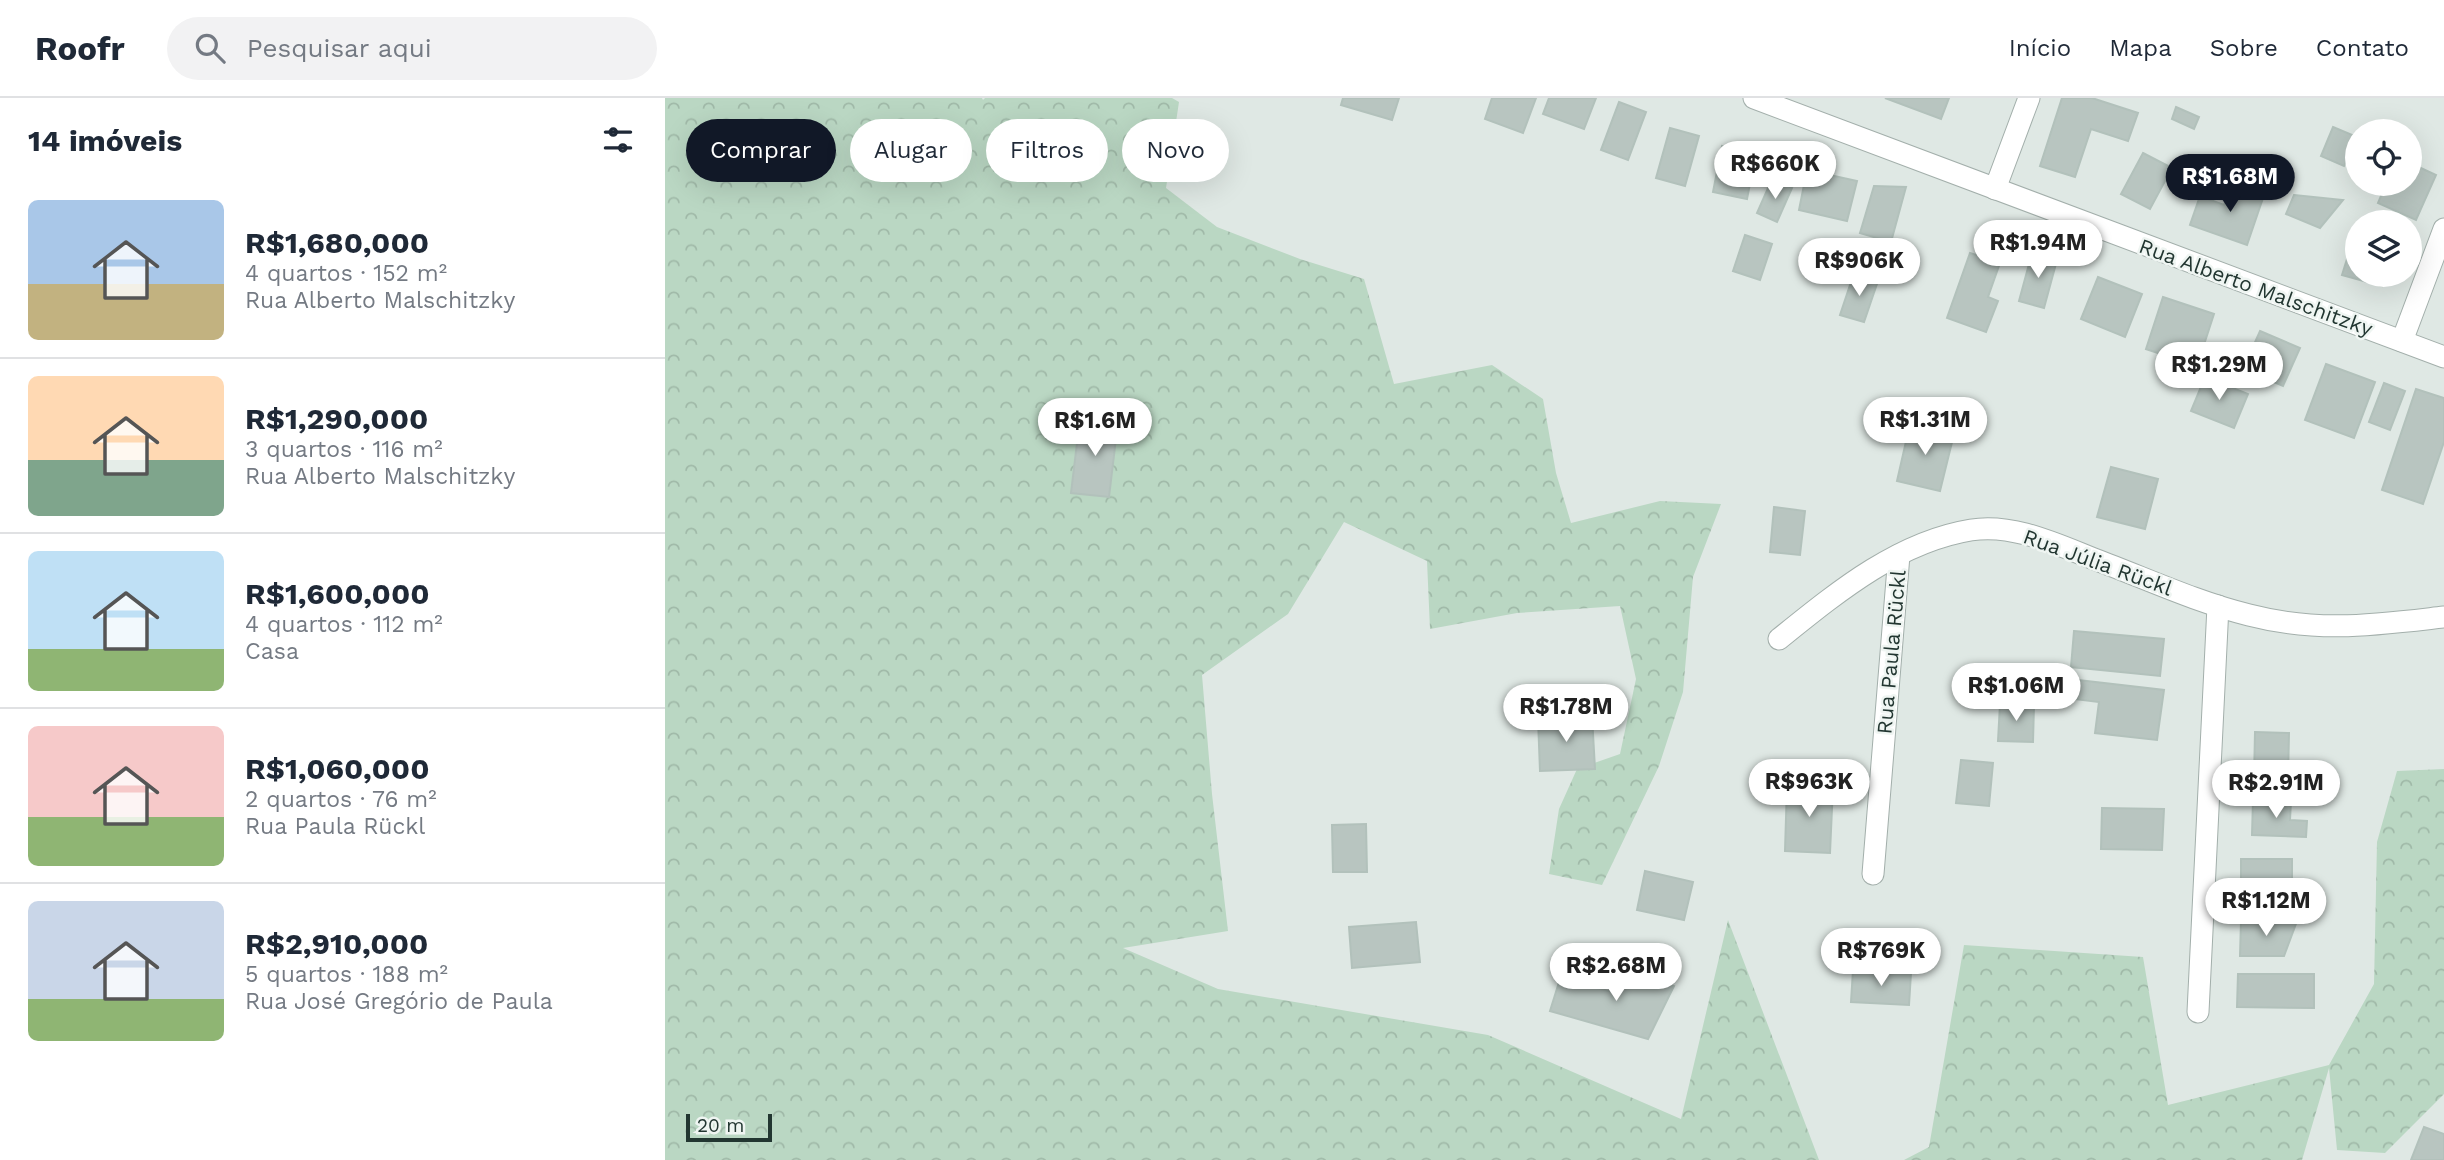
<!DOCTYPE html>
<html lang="pt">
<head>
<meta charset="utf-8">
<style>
	:root { --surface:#fff; --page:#f2f2f3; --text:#1f2937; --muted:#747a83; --line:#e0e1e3; --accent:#111827 }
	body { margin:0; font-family:"Work Sans",sans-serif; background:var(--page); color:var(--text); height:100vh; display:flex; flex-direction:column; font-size:26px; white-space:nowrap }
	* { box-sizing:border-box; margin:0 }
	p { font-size:23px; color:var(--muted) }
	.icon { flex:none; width:38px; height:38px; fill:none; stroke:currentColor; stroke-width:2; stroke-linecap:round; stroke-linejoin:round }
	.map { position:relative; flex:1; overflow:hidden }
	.side { display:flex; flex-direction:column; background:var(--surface); width:665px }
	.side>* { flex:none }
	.top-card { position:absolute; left:21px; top:21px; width:665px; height:63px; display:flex; gap:14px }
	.fabs { position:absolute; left:1680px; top:21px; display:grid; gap:14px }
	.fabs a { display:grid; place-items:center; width:77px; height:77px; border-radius:50%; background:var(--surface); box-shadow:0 7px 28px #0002; font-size:35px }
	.scale { position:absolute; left:21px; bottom:18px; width:86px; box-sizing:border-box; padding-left:7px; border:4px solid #223631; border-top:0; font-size:19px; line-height:24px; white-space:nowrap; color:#223631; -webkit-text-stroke:5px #eff5f2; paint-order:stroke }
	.price { position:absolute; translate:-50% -60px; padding:0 16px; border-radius:24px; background:#fff; color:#222; font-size:23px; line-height:46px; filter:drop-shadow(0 2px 4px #0008) }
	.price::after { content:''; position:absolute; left:50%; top:42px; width:21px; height:16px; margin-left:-10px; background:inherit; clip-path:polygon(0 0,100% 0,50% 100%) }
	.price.active { background:var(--accent); color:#fff }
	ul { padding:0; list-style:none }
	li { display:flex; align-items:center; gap:21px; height:175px; padding:0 28px }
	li+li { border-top:2px solid var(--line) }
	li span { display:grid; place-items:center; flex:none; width:196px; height:140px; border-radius:10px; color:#555 }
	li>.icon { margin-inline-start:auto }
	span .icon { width:84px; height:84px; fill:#fffc; stroke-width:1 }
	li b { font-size:30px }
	h2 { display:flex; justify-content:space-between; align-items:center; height:84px; padding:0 28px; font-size:30px }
	.chip { padding:0 24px; border-radius:32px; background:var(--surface); box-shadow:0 7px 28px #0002; font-size:24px; line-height:63px }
	.chip.active { background:var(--accent); color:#fff }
	header { display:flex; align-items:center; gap:42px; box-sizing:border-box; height:98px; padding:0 35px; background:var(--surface); border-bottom:2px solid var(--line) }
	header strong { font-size:33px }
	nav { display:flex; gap:38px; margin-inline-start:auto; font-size:24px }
	.search { width:490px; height:63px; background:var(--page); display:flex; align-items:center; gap:18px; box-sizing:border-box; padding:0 24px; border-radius:38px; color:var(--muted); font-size:26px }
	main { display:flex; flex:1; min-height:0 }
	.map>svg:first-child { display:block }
	.forest { fill:url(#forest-crowns) }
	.building { fill:#b8c5c0; stroke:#b2c1bb; stroke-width:2 }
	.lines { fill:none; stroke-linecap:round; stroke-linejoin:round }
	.minor-casing { stroke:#a3afab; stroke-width:23 }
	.minor { stroke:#fff; stroke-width:21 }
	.labels { text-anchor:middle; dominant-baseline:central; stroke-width:5; stroke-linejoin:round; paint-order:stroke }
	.street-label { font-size:21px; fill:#223631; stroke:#eff5f2 }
</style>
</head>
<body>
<header>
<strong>Roofr</strong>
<div class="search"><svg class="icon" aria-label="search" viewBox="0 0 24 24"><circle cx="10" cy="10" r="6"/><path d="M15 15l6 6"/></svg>Pesquisar aqui</div>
<nav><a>Início</a><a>Mapa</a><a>Sobre</a><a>Contato</a></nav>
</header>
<main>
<section class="side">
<h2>14 imóveis<svg class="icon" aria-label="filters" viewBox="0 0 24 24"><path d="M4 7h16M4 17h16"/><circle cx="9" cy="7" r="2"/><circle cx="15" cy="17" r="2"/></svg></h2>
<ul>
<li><span style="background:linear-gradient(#a9c7e8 60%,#c2b280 0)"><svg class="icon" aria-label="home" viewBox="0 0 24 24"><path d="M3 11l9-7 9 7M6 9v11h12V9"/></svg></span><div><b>R$1,680,000</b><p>4 quartos · 152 m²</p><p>Rua Alberto Malschitzky</p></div></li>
<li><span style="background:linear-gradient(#ffd9b3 60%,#7fa58c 0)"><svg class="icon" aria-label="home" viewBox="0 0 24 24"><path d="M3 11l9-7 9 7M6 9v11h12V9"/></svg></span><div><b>R$1,290,000</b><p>3 quartos · 116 m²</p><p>Rua Alberto Malschitzky</p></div></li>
<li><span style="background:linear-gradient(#bfe0f5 70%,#8fb573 0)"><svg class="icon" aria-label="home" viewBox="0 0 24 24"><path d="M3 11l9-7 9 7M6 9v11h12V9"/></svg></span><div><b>R$1,600,000</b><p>4 quartos · 112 m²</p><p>Casa</p></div></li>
<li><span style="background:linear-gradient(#f6c9c9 65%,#8fb573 0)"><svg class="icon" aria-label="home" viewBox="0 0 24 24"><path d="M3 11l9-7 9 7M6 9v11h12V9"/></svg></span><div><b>R$1,060,000</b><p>2 quartos · 76 m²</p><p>Rua Paula Rückl</p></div></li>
<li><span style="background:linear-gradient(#c9d6e8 70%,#8fb573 0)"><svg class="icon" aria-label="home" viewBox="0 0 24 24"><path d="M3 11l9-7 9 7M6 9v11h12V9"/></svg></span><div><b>R$2,910,000</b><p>5 quartos · 188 m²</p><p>Rua José Gregório de Paula</p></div></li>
</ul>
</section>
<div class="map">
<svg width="1779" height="1062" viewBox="0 0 1779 1062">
	<defs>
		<pattern id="forest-crowns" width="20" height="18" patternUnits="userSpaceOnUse" patternTransform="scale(1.75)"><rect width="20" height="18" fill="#bad7c3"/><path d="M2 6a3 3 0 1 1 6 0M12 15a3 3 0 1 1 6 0" fill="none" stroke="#a0b9a8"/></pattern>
	</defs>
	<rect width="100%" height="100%" fill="#dfe8e4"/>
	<g class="forest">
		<path d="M 0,0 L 317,0 L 318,2 L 320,0 L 507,0 L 514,4 L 501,90 L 552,129 L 635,161 L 699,181 L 729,286 L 827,267 L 878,301 L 891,375 L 906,425 L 995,403 L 1056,406 L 1028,479 L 1018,594 L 994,668 L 937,787 L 884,776 L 894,711 L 912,671 L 955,656 L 971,581 L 955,508 L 852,515 L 765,531 L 762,463 L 679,424 L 623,516 L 537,577 L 547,696 L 563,833 L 458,850 L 553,891 L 823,937 L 1016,1021 L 1063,822 L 1154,1062 L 0,1062 Z"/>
		<path d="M 1779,671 L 1779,996 L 1720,1055 L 1672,1052 L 1664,970 L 1637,1062 L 1239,1062 L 1264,1049 L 1299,847 L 1478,859 L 1503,1007 L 1664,967 L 1709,886 L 1712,744 L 1732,673 Z"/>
	</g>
	<g class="building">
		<path d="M 678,0 L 734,0 L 727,22 L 676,7 Z"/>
		<path d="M 827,0 L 871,0 L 858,35 L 820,21 Z"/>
		<path d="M 884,0 L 931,0 L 919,31 L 878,16 Z"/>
		<path d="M 1220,0 L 1284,0 L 1276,21 Z"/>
		<path d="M 1397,0 L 1427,0 L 1473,15 L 1463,43 L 1426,31 L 1410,79 L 1375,68 Z"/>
		<path d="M 954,4 L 981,14 L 963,62 L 936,52 Z"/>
		<path d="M 1511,9 L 1534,19 L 1529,31 L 1507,21 Z"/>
		<path d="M 1668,29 L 1692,39 L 1679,68 L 1656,58 Z"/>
		<path d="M 1005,30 L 1034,38 L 1020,88 L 991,80 Z"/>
		<path d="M 1057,48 L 1091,55 L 1082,101 L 1048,94 Z"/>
		<path d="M 1478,55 L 1507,70 L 1485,111 L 1456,96 Z"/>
		<path d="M 1745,65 L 1771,77 L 1751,122 L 1713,105 L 1721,86 L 1745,86 Z"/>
		<path d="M 1142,72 L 1192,83 L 1182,123 L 1134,112 Z"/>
		<path d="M 1107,81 L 1127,90 L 1112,124 L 1092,115 Z"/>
		<path d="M 1568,83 L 1600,94 L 1582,147 L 1525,127 L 1535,98 L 1559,107 Z"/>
		<path d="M 1209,88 L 1241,89 L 1226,144 L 1195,135 Z"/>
		<path d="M 1629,97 L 1678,102 L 1655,130 L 1621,116 Z"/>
		<path d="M 1080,137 L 1107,146 L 1095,182 L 1068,173 Z"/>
		<path d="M 1687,145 L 1692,147 L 1692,177 L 1720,177 L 1717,188 L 1677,177 Z"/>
		<path d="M 1305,155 L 1335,165 L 1323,199 L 1333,203 L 1321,234 L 1282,220 Z"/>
		<path d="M 1367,155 L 1392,162 L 1379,210 L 1354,203 Z"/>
		<path d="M 1189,175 L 1213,183 L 1199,224 L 1175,217 Z"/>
		<path d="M 1433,179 L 1477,196 L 1460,239 L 1416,221 Z"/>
		<path d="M 1498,199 L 1549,216 L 1532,268 L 1481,251 Z"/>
		<path d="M 1595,233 L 1635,250 L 1618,288 L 1578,271 Z"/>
		<path d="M 1661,266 L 1710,284 L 1689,340 L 1640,322 Z"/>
		<path d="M 1540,279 L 1583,296 L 1569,330 L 1526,313 Z"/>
		<path d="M 1719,285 L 1740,293 L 1725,332 L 1704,324 Z"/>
		<path d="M 1751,291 L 1779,300 L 1779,344 L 1758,406 L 1717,392 Z"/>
		<path d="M 415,320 L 453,324 L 444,399 L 406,395 Z"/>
		<path d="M 1245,326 L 1289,336 L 1275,393 L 1232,383 Z"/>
		<path d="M 1446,369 L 1493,381 L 1480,431 L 1432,419 Z"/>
		<path d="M 1109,409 L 1140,413 L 1135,457 L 1105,454 Z"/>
		<path d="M 1409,533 L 1499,541 L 1495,578 L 1406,569 Z"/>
		<path d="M 1387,579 L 1499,592 L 1492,642 L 1430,635 L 1434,604 L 1385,598 Z"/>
		<path d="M 1335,606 L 1369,607 L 1368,644 L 1333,643 Z"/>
		<path d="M 927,618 L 930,671 L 875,673 L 873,621 Z"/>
		<path d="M 1590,634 L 1624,635 L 1623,681 L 1589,681 Z"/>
		<path d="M 1296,662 L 1328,665 L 1324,708 L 1291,705 Z"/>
		<path d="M 1122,687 L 1168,688 L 1165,755 L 1120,753 Z"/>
		<path d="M 1588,702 L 1626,703 L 1625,722 L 1642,723 L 1641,739 L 1587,737 Z"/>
		<path d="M 1437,710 L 1499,711 L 1497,752 L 1436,751 Z"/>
		<path d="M 701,726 L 702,774 L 668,774 L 667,727 Z"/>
		<path d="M 1576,761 L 1627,761 L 1627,799 L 1576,800 Z"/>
		<path d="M 980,773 L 1028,784 L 1019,822 L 972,812 Z"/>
		<path d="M 1576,823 L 1632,823 L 1619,858 L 1575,858 Z"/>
		<path d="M 751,824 L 755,864 L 687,870 L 684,829 Z"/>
		<path d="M 953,868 L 1009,888 L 983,941 L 885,913 L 895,881 L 944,893 Z"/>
		<path d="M 1188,872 L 1246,875 L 1244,907 L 1186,904 Z"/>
		<path d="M 1573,876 L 1649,876 L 1649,910 L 1572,909 Z"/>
		<path d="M 1759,1029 L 1779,1036 L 1779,1062 L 1746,1062 Z"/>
	</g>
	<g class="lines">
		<g class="minor-casing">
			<g id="minor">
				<path d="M 1089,0 L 1779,259"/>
				<path d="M 1330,91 L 1364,0"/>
				<path d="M 1737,243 L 1779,131"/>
				<path d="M 1114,541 C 1170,496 1232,444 1306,432 C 1347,425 1391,446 1429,461 C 1480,480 1531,504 1584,517 C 1654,535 1708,527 1779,519"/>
				<path d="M 1208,776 L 1234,457"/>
				<path d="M 1533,914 L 1553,508"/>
			</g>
		</g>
		<use href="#minor" class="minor"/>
	</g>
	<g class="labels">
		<g class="street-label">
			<text transform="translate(1591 189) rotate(20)">Rua Alberto Malschitzky</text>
			<text transform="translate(1433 464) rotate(20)">Rua Júlia Rückl</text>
			<text transform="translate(1226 554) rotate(-85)">Rua Paula Rückl</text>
		</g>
	</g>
</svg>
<div class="fabs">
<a><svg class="icon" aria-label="locate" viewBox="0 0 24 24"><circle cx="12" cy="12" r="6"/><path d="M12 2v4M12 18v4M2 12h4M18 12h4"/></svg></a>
<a><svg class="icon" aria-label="layers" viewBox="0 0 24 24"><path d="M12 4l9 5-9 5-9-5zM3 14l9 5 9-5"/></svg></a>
</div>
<div class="scale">20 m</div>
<b class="price" style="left:1110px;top:103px">R$660K</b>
<b class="price active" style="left:1565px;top:116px">R$1.68M</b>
<b class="price" style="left:1373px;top:182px">R$1.94M</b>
<b class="price" style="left:1194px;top:200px">R$906K</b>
<b class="price" style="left:1554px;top:304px">R$1.29M</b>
<b class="price" style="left:1260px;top:359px">R$1.31M</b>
<b class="price" style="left:430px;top:360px">R$1.6M</b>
<b class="price" style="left:1351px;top:625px">R$1.06M</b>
<b class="price" style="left:901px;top:646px">R$1.78M</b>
<b class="price" style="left:1144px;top:721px">R$963K</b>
<b class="price" style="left:1611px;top:722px">R$2.91M</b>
<b class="price" style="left:1601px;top:840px">R$1.12M</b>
<b class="price" style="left:1216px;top:890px">R$769K</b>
<b class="price" style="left:951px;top:905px">R$2.68M</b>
<div class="top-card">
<a class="chip active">Comprar</a>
<a class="chip">Alugar</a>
<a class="chip">Filtros</a>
<a class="chip">Novo</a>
</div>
</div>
</main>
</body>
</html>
